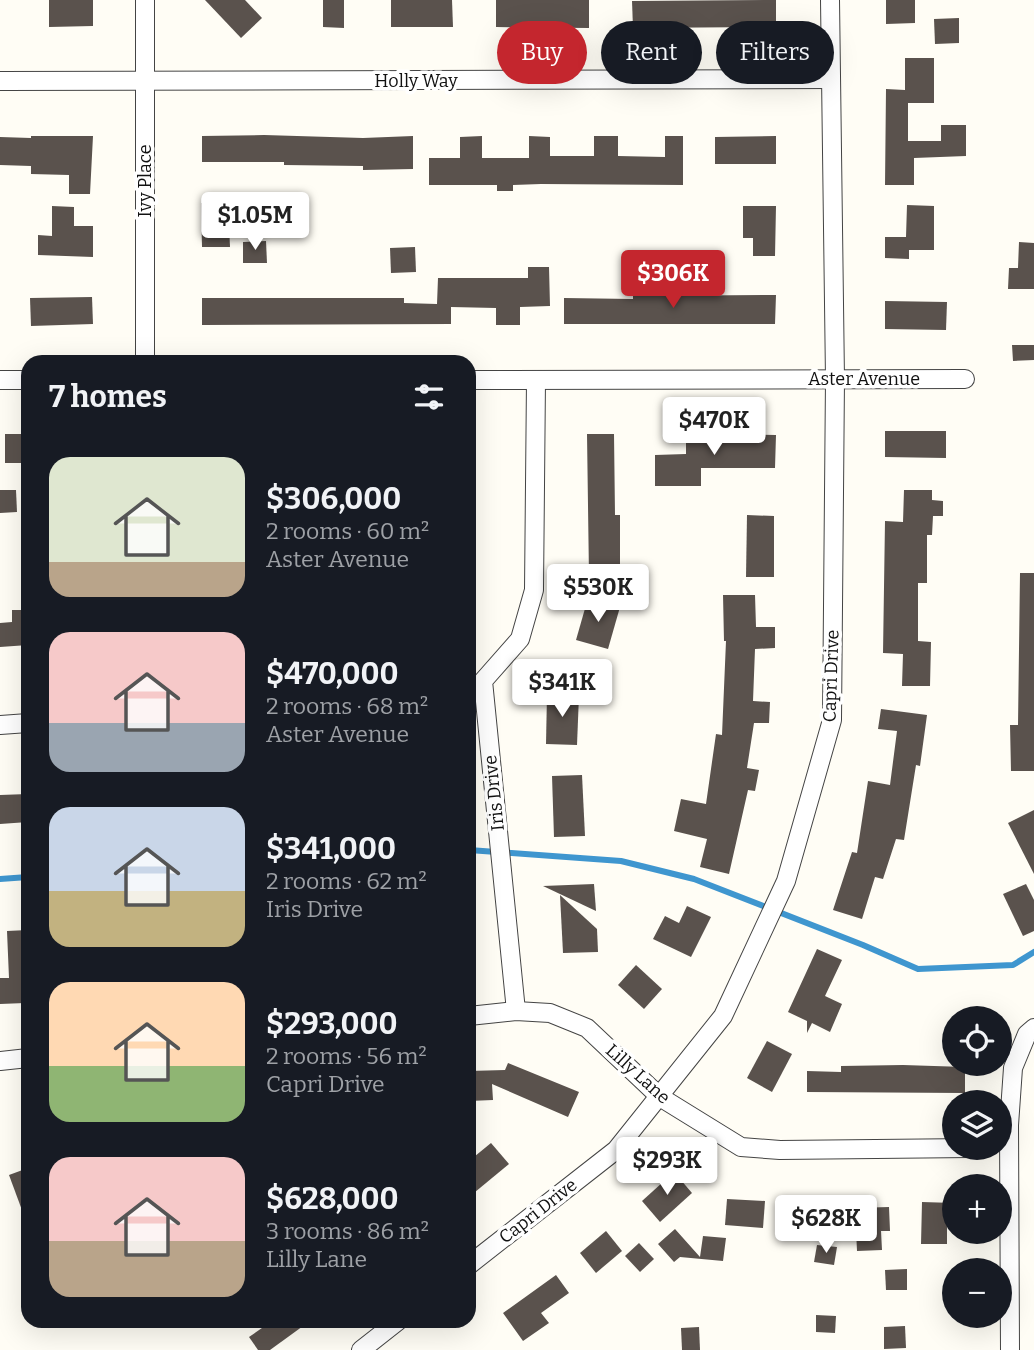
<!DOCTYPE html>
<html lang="en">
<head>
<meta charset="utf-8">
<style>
	:root { --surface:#171b24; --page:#242831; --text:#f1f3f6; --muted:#9ea1a6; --accent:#c4262e }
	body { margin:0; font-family:Bitter,serif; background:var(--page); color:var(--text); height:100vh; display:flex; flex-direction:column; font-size:26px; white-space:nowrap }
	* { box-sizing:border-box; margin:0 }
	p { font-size:23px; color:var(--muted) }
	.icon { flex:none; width:38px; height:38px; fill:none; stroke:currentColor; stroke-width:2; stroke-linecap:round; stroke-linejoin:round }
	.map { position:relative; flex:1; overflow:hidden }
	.drawer { position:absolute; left:21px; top:355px; width:455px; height:973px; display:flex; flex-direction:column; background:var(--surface); border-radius:21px; box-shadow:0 7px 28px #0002 }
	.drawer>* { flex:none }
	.banner { position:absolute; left:497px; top:21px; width:430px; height:63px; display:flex; gap:14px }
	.controls { position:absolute; left:942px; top:1006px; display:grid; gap:14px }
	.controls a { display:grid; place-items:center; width:70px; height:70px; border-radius:50%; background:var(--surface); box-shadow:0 7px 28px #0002; font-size:35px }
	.price { position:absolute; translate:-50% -60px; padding:0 16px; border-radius:7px; background:#fff; color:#222; font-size:23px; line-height:46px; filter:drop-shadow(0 2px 4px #0008) }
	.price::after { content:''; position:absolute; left:50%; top:42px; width:21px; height:16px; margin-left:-10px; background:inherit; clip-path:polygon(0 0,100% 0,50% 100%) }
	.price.current { background:var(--accent); color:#fff }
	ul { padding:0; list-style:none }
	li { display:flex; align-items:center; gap:21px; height:175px; padding:0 28px }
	li span { display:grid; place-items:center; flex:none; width:196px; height:140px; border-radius:21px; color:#555 }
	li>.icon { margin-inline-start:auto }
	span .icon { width:84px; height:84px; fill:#fffc; stroke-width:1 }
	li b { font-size:30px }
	h2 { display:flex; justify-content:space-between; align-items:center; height:84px; padding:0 28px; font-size:30px }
	.chip { padding:0 24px; border-radius:32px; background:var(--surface); box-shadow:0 7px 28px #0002; font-size:24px; line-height:63px }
	.chip.current { background:var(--accent); color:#fff }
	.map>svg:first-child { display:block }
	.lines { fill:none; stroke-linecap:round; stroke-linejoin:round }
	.stream { stroke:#3f96cf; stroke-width:6 }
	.building { fill:#5a524d }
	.minor-casing { stroke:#444; stroke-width:20 }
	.minor { stroke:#fff; stroke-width:18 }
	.labels { text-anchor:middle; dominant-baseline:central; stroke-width:7; stroke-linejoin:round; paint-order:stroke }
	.street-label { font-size:18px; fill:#111; stroke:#fff }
</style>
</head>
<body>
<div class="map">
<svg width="1034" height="1350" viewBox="0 0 1034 1350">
	<rect width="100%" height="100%" fill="#fffdf5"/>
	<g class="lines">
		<g class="stream">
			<path d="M 469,850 L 621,861 L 694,879 L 863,945 L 918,969 L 1013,965 L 1034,952"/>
			<path d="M 0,879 L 28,877"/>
		</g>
	</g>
	<g class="building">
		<path d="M 49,0 L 93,0 L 93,26 L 49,27 Z"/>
		<path d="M 205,0 L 245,0 L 262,18 L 241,38 Z"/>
		<path d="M 323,0 L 344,0 L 344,28 L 323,27 Z"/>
		<path d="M 391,0 L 452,0 L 453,27 L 391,27 Z"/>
		<path d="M 496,0 L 589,0 L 589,28 L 496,27 Z"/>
		<path d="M 776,0 L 776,27 L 633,28 L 632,1 Z"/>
		<path d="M 886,0 L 915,0 L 915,23 L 886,24 Z"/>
		<path d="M 959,18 L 959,43 L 935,44 L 934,19 Z"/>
		<path d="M 905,58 L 934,58 L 934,103 L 908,103 L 908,141 L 941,141 L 941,125 L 966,125 L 966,156 L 914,158 L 914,185 L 885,185 L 886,89 L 905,90 Z"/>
		<path d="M 264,135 L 363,138 L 413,136 L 413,169 L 363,170 L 363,166 L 284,165 L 284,162 L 202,162 L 202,136 Z"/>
		<path d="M 31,136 L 93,136 L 90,194 L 69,194 L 69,175 L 31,174 L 31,166 L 0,165 L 0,137 L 31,138 Z"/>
		<path d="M 482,136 L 482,158 L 529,158 L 529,136 L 550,137 L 550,156 L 594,156 L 594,136 L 618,136 L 618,156 L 665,157 L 665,136 L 683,136 L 683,185 L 541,184 L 513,185 L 513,191 L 497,191 L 497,185 L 429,185 L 429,158 L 460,158 L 460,137 Z"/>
		<path d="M 776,136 L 776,164 L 715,164 L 715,137 Z"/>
		<path d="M 228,202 L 230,247 L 202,247 L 201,203 Z"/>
		<path d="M 907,205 L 934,206 L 934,250 L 909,250 L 909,259 L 885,258 L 885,237 L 906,237 Z"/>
		<path d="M 52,206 L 74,207 L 74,226 L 93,226 L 93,257 L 38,255 L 38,235 L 52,236 Z"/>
		<path d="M 743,206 L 776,206 L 775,256 L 753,256 L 753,238 L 743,238 Z"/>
		<path d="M 266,241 L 267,263 L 243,263 L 243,242 Z"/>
		<path d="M 1019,242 L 1034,243 L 1034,289 L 1008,289 L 1009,268 L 1018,268 Z"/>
		<path d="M 415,247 L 416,272 L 391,273 L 390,248 Z"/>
		<path d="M 528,267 L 549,267 L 550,306 L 520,307 L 520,325 L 496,325 L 496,308 L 451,307 L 451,324 L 202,325 L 202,298 L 404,298 L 404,303 L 437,304 L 438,278 L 528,278 Z"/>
		<path d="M 776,295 L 775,324 L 564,324 L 564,298 L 633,299 L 633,296 Z"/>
		<path d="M 92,297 L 93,324 L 31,326 L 30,298 Z"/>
		<path d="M 885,301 L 947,302 L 946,330 L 885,329 Z"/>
		<path d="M 1012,345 L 1034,345 L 1034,360 L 1013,361 Z"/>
		<path d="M 885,431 L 946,431 L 946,458 L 885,457 Z"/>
		<rect x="5" y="434" width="23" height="29"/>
		<path d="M 587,434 L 614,434 L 615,515 L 620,515 L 620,578 L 589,577 Z"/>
		<path d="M 708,434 L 776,435 L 775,468 L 701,468 L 701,486 L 655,486 L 655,455 L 686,454 L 686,435 Z"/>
		<path d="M 0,490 L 16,490 L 17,512 L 0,513 Z"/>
		<path d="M 904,490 L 932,490 L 932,500 L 943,501 L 943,516 L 933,516 L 932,535 L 927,535 L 927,583 L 918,583 L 918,641 L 931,642 L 930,686 L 902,686 L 903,654 L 883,653 L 885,521 L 903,522 Z"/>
		<path d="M 747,515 L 774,516 L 774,577 L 746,577 Z"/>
		<path d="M 1020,573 L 1034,573 L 1034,771 L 1011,771 L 1010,725 L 1018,725 Z"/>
		<path d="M 723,595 L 755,595 L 756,627 L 775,627 L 775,648 L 755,649 L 753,701 L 770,702 L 769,723 L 754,723 L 747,768 L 759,770 L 755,791 L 748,790 L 729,874 L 700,867 L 707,839 L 674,831 L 681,799 L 706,804 L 716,734 L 722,735 L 726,641 L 724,641 Z"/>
		<path d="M 588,598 L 620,607 L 608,649 L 576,640 Z"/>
		<path d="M 12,610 L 28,610 L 28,645 L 0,647 L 0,623 L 12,622 Z"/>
		<path d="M 547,694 L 579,695 L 577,745 L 546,744 Z"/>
		<path d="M 881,709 L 927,715 L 920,766 L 916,765 L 904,840 L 896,839 L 883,879 L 875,877 L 862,919 L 833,910 L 852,852 L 857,853 L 868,781 L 890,785 L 897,731 L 878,729 Z"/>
		<path d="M 582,775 L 585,836 L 554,837 L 552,776 Z"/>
		<path d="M 28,794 L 28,822 L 0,824 L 0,795 Z"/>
		<path d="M 1034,810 L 1034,874 L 1008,823 Z"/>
		<path d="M 594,884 L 596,911 L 543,886 Z"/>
		<path d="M 1026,884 L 1034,900 L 1034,931 L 1023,936 L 1003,894 Z"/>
		<path d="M 560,895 L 597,929 L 598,952 L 563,953 Z"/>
		<path d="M 687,906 L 711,917 L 691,957 L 653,939 L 665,916 L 679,923 Z"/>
		<path d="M 28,930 L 28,953 L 24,954 L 25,1003 L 0,1004 L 0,978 L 9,978 L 7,931 Z"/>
		<path d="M 817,949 L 842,960 L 825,996 L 842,1004 L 830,1032 L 812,1023 L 807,1033 L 807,1021 L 788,1012 Z"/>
		<path d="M 636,965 L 662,989 L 644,1009 L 618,985 Z"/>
		<path d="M 767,1041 L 792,1054 L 772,1092 L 747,1078 Z"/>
		<path d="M 508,1063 L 579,1092 L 568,1117 L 492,1084 L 493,1100 L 469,1101 L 469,1071 L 505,1070 Z"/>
		<path d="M 903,1065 L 965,1067 L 965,1093 L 807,1092 L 807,1071 L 841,1072 L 841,1066 Z"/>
		<path d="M 491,1143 L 509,1164 L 469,1197 L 469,1161 Z"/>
		<path d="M 28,1168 L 28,1221 L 26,1221 L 9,1175 Z"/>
		<path d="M 674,1172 L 692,1193 L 660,1222 L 642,1201 Z"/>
		<path d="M 727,1199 L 765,1201 L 763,1228 L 725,1225 Z"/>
		<path d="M 824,1202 L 825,1240 L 792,1241 L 791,1203 Z"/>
		<path d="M 922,1202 L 954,1203 L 954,1227 L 947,1227 L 947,1244 L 921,1244 Z"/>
		<path d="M 889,1207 L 890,1231 L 881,1231 L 882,1250 L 857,1251 L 855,1208 Z"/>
		<path d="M 675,1229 L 700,1257 L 703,1236 L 726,1238 L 723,1261 L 680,1257 L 674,1262 L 658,1244 Z"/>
		<path d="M 606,1231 L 622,1251 L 596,1273 L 580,1253 Z"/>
		<path d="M 639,1243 L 654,1259 L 640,1272 L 625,1256 Z"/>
		<path d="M 817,1245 L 837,1247 L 834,1265 L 814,1262 Z"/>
		<path d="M 907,1269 L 907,1290 L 886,1290 L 885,1270 Z"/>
		<path d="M 556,1275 L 569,1293 L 541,1313 L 549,1323 L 523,1341 L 503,1313 Z"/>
		<path d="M 816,1315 L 836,1316 L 835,1333 L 816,1332 Z"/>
		<path d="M 272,1321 L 310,1321 L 270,1350 L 258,1350 L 249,1337 Z"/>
		<path d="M 905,1326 L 906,1348 L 884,1349 L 884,1327 Z"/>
		<path d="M 699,1327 L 700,1350 L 682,1350 L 681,1328 Z"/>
	</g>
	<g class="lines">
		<g class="minor-casing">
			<g id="minor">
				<path d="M 0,81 L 831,79"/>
				<path d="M 145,362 L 145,0"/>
				<path d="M 0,380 L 28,380"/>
				<path d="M 469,380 L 965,379"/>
				<path d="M 0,725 L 28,723"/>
				<path d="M 516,1011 L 483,681 L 520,639 L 534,590 L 536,380"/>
				<path d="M 469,1016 L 516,1011 L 550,1013 L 587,1028 L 660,1097 L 741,1147 L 780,1150 L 971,1148"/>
				<path d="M 0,1061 L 28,1058"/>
				<path d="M 469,1265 L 616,1150 L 723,1016 L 786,881 L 832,720 L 835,379 L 830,0"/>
				<path d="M 361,1350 L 398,1321"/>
				<path d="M 1010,1350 L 1009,1125 L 1013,1068 L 1027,1034 L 1034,1028"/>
			</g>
		</g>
		<use href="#minor" class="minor"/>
	</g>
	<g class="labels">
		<g class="street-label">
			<text x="416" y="81">Holly Way</text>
			<text transform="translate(145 181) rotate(-90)">Ivy Place</text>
			<text x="864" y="379">Aster Avenue</text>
			<text transform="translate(831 676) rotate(-88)">Capri Drive</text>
			<text transform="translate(494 793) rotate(-96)">Iris Drive</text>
			<text transform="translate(638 1074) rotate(42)">Lilly Lane</text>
			<text transform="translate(538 1211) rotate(-38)">Capri Drive</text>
		</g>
	</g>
</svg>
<div class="controls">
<a><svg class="icon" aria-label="locate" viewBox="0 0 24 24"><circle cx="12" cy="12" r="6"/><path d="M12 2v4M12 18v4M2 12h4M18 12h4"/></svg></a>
<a><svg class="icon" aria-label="layers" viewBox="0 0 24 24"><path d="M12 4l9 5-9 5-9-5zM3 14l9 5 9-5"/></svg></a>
<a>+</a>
<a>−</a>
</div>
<b class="price" style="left:255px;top:252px">$1.05M</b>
<b class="price current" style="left:673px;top:310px">$306K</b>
<b class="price" style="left:714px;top:457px">$470K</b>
<b class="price" style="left:598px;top:624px">$530K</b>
<b class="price" style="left:562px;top:719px">$341K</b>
<b class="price" style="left:667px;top:1197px">$293K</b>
<b class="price" style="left:826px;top:1255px">$628K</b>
<div class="banner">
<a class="chip current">Buy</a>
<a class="chip">Rent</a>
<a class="chip">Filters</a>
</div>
<section class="drawer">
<h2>7 homes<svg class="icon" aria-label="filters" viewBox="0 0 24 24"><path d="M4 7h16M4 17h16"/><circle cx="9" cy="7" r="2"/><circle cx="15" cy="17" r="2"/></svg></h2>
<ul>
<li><span style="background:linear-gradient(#dfe7d0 75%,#b9a48a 0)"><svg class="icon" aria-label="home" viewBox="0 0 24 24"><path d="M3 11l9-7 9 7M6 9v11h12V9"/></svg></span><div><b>$306,000</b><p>2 rooms · 60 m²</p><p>Aster Avenue</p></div></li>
<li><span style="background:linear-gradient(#f6c9c9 65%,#9aa5b1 0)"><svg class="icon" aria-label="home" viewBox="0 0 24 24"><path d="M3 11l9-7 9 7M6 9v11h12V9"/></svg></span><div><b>$470,000</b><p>2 rooms · 68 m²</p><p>Aster Avenue</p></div></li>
<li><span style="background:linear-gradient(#c9d6e8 60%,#c2b280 0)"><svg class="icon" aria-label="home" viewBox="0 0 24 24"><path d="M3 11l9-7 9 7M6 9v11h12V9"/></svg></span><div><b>$341,000</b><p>2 rooms · 62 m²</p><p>Iris Drive</p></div></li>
<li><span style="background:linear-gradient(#ffd9b3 60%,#8fb573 0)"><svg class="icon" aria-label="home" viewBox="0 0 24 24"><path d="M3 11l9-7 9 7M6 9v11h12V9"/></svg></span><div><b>$293,000</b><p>2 rooms · 56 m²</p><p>Capri Drive</p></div></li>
<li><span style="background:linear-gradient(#f6c9c9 60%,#b9a48a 0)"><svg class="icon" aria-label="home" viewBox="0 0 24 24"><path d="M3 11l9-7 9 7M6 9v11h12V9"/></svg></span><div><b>$628,000</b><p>3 rooms · 86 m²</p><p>Lilly Lane</p></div></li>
</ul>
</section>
</div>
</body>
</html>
